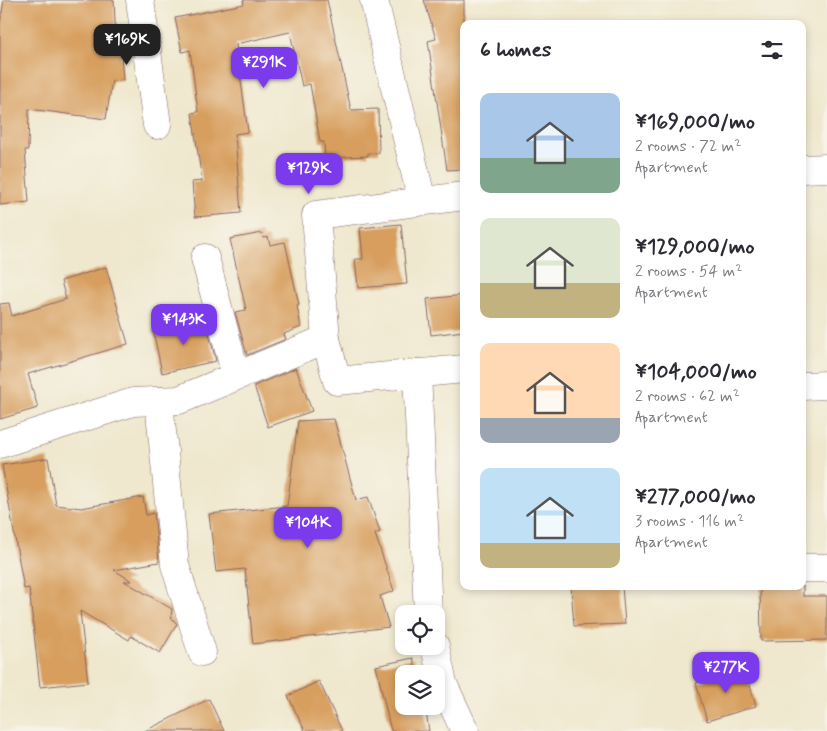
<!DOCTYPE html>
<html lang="en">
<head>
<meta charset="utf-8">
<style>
	:root { --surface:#fff; --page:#f2f2f3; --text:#2b2b33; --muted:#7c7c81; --accent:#7c3aed }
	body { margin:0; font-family:Mynerve,sans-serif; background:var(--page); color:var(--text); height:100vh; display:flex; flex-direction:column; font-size:19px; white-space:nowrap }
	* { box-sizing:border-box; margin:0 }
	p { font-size:16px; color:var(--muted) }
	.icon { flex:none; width:28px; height:28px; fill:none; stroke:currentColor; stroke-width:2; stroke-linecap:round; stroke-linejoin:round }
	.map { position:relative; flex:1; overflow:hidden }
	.side { position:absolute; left:460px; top:20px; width:346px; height:570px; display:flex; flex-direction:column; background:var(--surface); border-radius:10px; box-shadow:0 2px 8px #0003 }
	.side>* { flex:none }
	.fabs { position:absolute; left:395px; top:605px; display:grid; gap:10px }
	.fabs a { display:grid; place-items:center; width:50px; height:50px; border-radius:10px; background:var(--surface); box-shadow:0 2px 8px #0003; font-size:25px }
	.price { position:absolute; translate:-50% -42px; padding:0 11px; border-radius:10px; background:var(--accent); color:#fff; font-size:16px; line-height:32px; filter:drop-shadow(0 1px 2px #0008) }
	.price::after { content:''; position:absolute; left:50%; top:30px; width:15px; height:11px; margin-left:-8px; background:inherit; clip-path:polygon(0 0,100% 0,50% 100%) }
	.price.selected { background:#222; color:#fff }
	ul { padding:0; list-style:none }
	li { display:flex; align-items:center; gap:15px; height:125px; padding:0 20px }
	li span { display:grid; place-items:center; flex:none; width:140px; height:100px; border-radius:10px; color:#555 }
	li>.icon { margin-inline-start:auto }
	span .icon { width:60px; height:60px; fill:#fffc; stroke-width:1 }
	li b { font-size:21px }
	h2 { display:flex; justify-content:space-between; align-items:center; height:60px; padding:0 20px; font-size:21px }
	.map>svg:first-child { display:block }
	.building { fill:#d79e5d }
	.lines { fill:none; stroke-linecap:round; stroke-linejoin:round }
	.minor-casing { stroke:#846564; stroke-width:29 }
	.minor { stroke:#fff; stroke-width:28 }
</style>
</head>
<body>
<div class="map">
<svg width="827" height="731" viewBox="0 0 827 731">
	<rect width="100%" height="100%" fill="#f7f3e8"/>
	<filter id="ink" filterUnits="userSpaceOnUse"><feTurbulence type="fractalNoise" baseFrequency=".02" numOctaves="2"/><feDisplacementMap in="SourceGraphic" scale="10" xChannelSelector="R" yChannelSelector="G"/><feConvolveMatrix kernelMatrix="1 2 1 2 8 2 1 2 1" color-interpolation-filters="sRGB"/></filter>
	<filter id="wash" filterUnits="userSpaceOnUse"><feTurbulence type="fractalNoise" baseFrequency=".0096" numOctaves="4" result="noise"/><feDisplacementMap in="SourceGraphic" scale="20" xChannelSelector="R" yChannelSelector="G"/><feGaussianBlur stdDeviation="1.12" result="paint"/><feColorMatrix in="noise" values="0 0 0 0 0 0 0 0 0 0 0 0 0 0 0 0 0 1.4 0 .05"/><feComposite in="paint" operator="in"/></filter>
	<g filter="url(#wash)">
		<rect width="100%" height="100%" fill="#efe8ce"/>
		<g id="blocks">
			<g class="building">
				<path d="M 4,0 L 114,0 L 116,42 L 120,42 L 123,80 L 112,81 L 106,119 L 29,109 L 28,150 L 25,150 L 29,202 L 0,205 L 0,24 Z"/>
				<path d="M 243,0 L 327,0 L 351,110 L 378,109 L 379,153 L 368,153 L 368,156 L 325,158 L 324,142 L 320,142 L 310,84 L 302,86 L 290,32 L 236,44 L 248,132 L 235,134 L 241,213 L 195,217 L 192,182 L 202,181 L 192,113 L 198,112 L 190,50 L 182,52 L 175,18 L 244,4 Z"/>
				<path d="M 424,0 L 464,0 L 464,169 L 447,170 L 428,41 L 436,39 Z"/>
				<path d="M 401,224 L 407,284 L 358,288 L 355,259 L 363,259 L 360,228 Z"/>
				<path d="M 262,233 L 263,238 L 268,237 L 270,245 L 285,242 L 299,305 L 297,306 L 301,327 L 284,334 L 286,339 L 247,355 L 235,312 L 246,310 L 230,239 Z"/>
				<path d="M 106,267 L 128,344 L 28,374 L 38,408 L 0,419 L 0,304 L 9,303 L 12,316 L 66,299 L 61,281 Z"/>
				<path d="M 464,295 L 464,331 L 431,335 L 427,299 Z"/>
				<path d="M 205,319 L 216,361 L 162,373 L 153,330 Z"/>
				<path d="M 296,368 L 312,411 L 268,427 L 254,386 Z"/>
				<path d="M 334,419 L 356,500 L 368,497 L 380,532 L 375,534 L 394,591 L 380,596 L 389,627 L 253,644 L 245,569 L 216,572 L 209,514 L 287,506 L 298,421 Z"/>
				<path d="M 48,458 L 56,505 L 81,508 L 143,497 L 146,515 L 154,513 L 159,562 L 114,570 L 132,581 L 124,581 L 172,609 L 171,617 L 177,624 L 160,653 L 131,636 L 129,640 L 80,611 L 88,682 L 40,687 L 29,588 L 24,589 L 2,465 Z"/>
				<path d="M 571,586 L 622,586 L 625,624 L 574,626 Z"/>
				<path d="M 760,586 L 803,586 L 803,596 L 827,596 L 827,640 L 761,641 Z"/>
				<path d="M 413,658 L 417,674 L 404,674 L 404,706 L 425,706 L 429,731 L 391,731 L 376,666 Z"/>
				<path d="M 745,668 L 756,706 L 707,721 L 696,683 Z"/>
				<path d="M 319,681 L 342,731 L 305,731 L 288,696 Z"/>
				<path d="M 209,699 L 224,731 L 145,731 Z"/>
			</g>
		</g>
	</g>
	<g filter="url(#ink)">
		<use href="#blocks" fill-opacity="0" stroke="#846564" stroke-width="1"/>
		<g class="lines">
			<g class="minor-casing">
				<g id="minor">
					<path d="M 140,0 L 157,125"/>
					<path d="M 374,0 L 422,201"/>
					<path d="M 802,169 L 827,168"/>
					<path d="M 205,258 L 236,376"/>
					<path d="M 326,339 L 316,215 L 464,196"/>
					<path d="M 417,373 L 428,614"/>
					<path d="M 802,386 L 827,385"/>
					<path d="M 159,401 L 175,565 L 202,652"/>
					<path d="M 0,444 L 133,402 L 179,400 L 326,339 L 337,381 L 464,369"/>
					<path d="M 802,568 L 827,568"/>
					<path d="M 435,646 L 443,684 L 465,731"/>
				</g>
			</g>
			<use href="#minor" class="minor"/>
		</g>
	</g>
</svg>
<div class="fabs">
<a><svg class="icon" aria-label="locate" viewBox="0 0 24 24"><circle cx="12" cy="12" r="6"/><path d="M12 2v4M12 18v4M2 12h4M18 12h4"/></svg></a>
<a><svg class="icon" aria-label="layers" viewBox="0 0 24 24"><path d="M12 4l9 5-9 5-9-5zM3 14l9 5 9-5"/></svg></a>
</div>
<b class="price selected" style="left:127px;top:66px">¥169K</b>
<b class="price" style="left:264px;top:89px">¥291K</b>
<b class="price" style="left:309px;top:195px">¥129K</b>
<b class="price" style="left:184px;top:346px">¥143K</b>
<b class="price" style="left:308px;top:549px">¥104K</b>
<b class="price" style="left:726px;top:694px">¥277K</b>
<section class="side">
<h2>6 homes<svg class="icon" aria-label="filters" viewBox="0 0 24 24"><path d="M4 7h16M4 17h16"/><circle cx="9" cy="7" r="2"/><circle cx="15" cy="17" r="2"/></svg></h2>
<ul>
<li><span style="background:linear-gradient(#a9c7e8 65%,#7fa58c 0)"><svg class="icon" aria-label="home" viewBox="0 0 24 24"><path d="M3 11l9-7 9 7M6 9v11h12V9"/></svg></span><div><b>¥169,000/mo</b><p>2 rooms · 72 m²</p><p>Apartment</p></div></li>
<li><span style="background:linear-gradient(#dfe7d0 65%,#c2b280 0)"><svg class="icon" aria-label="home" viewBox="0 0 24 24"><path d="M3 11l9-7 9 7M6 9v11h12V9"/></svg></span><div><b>¥129,000/mo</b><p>2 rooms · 54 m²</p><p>Apartment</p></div></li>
<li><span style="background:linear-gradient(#ffd9b3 75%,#9aa5b1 0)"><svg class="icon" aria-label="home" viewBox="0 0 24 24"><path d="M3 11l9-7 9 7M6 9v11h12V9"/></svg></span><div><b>¥104,000/mo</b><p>2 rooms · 62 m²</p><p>Apartment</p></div></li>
<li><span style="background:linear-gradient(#bfe0f5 75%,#c2b280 0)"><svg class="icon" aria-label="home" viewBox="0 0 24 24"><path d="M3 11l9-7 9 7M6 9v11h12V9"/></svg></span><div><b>¥277,000/mo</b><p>3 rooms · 116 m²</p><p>Apartment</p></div></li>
</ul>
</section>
</div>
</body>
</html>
